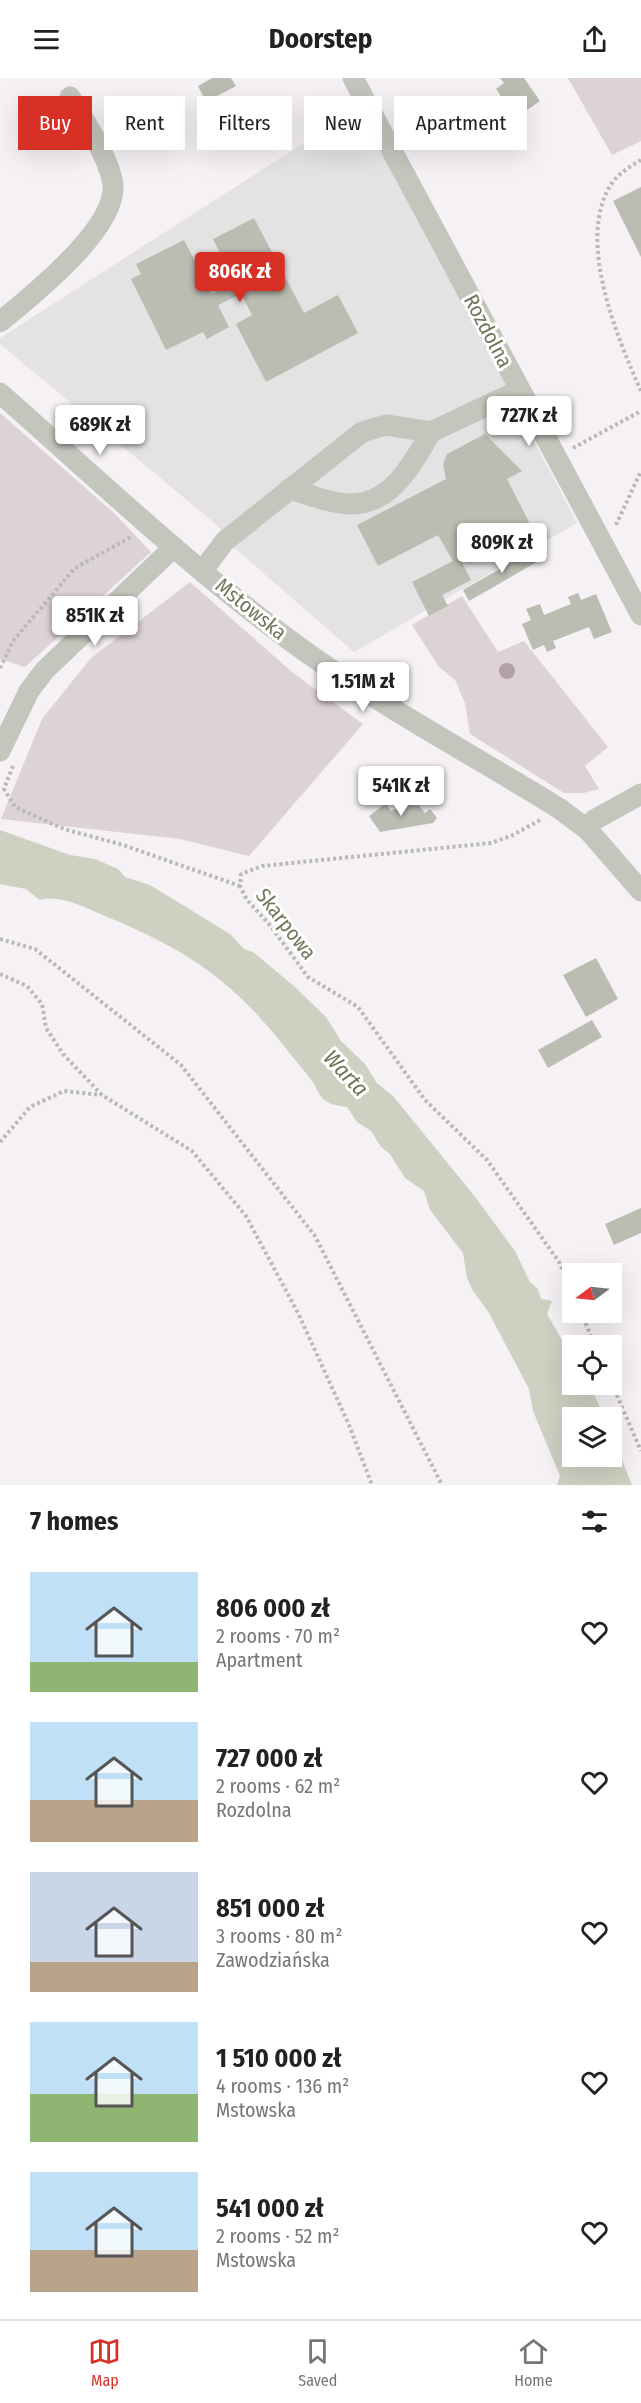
<!DOCTYPE html>
<html lang="en">
<head>
<meta charset="utf-8">
<style>
	:root { --surface:#fff; --page:#f2f2f2; --text:#222; --muted:#767676; --line:#e0e0e0; --accent:#d93025 }
	body { margin:0; font-family:"Fira Sans Condensed",sans-serif; background:var(--page); color:var(--text); height:100vh; display:flex; flex-direction:column; font-size:22px; white-space:nowrap }
	* { box-sizing:border-box; margin:0 }
	p { font-size:20px; color:var(--muted) }
	.icon { flex:none; width:33px; height:33px; fill:none; stroke:currentColor; stroke-width:2; stroke-linecap:round; stroke-linejoin:round }
	.map { position:relative; height:1407px; overflow:hidden }
	.panel { display:flex; flex-direction:column; background:var(--surface); flex:1 }
	.panel>* { flex:none }
	.hud { position:absolute; left:18px; top:18px; width:606px; height:54px; display:flex; gap:12px }
	.needle { width:39px; rotate:255deg }
	.controls { position:absolute; left:562px; top:1185px; display:grid; gap:12px }
	.controls a { display:grid; place-items:center; width:60px; height:60px; border-radius:0px; background:var(--surface); box-shadow:0 6px 24px #0002; font-size:30px }
	.price { position:absolute; translate:-50% -51px; padding:0 14px; border-radius:6px; background:#fff; color:#222; font-size:20px; line-height:39px; filter:drop-shadow(0 2px 3px #0008) }
	.price::after { content:''; position:absolute; left:50%; top:36px; width:18px; height:14px; margin-left:-9px; background:inherit; clip-path:polygon(0 0,100% 0,50% 100%) }
	.price.selected { background:var(--accent); color:#fff }
	ul { padding:0; list-style:none }
	li { display:flex; align-items:center; gap:18px; height:150px; padding:0 30px }
	li span { display:grid; place-items:center; flex:none; width:168px; height:120px; border-radius:0px; color:#555 }
	li>.icon { margin-inline-start:auto }
	span .icon { width:72px; height:72px; fill:#fffc; stroke-width:1 }
	li b { font-size:26px }
	h2 { display:flex; justify-content:space-between; align-items:center; height:72px; padding:0 30px; font-size:26px }
	.chip { padding:0 21px; border-radius:0px; background:var(--surface); box-shadow:0 6px 24px #0002; font-size:21px; line-height:54px }
	.chip.selected { background:var(--accent); color:#fff }
	header { display:flex; justify-content:space-between; align-items:center; height:78px; padding:0 30px; background:var(--surface); font-size:27px; font-weight:700 }
	.tabs { display:flex; justify-content:space-around; align-items:center; height:84px; border-top:2px solid var(--line); background:var(--surface); font-size:16px; color:var(--muted) }
	.tabs a { display:grid; justify-items:center; gap:3px }
	.tabs .selected { color:var(--accent) }
	.map>svg:first-child { display:block }
	.built { fill:#e4e2e3 }
	.green { fill:#ddd2d6 }
	.water { fill:#cdd1c2 }
	.building { fill:#bbbdb2 }
	.lines { fill:none; stroke-linecap:round; stroke-linejoin:round }
	.path { stroke:#b8bbb3; stroke-width:4; stroke-dasharray:3 3; stroke-linecap:butt }
	.minor { stroke:#c3c6bd; stroke-width:21 }
	.tree { fill:#b2a2a7 }
	.labels { text-anchor:middle; dominant-baseline:central; stroke-width:6; stroke-linejoin:round; paint-order:stroke }
	.street-label { font-size:21px; fill:#6e785a; stroke:#fff }
	.water-label { font-size:22px; font-style:italic; fill:#6d7354; stroke:#fff }
</style>
</head>
<body>
<header><svg class="icon" aria-label="menu" viewBox="0 0 24 24"><path d="M4 6h16M4 12h16M4 18h16"/></svg>Doorstep<svg class="icon" aria-label="share" viewBox="0 0 24 24"><path d="M12 15V3M7 8l5-5 5 5M5 13v7h14v-7"/></svg></header>
<div class="map">
<svg width="641" height="1407" viewBox="0 0 641 1407">
	<rect width="100%" height="100%" fill="#f5f1f5"/>
	<path class="built" d="M 360,29 L 577,445 L 354,574 L 232,468 L 218,448 L 0,266 L 0,260 Z"/>
	<g class="green">
		<path d="M 568,0 L 641,0 L 641,63 L 612,77 Z"/>
		<path d="M 0,335 L 114,435 L 151,474 L 25,589 L 0,581 Z"/>
		<path d="M 190,504 L 292,594 L 363,646 L 249,778 L 180,761 L 1,741 L 42,641 L 91,580 Z"/>
		<path d="M 462,518 L 498,574 L 524,563 L 608,669 L 585,688 L 599,711 L 584,715 L 564,715 L 470,656 L 465,625 L 455,602 L 439,589 L 412,547 Z"/>
	</g>
	<path class="water" d="M 0,752 L 70,777 L 95,781 L 118,791 L 125,799 L 150,807 L 230,856 L 244,871 L 253,874 L 295,909 L 326,939 L 341,963 L 365,986 L 377,1005 L 393,1018 L 476,1120 L 515,1173 L 530,1204 L 538,1211 L 541,1221 L 552,1223 L 547,1236 L 573,1281 L 573,1306 L 590,1307 L 604,1339 L 573,1340 L 573,1378 L 612,1378 L 612,1357 L 632,1407 L 557,1407 L 560,1398 L 533,1333 L 529,1311 L 489,1235 L 473,1213 L 467,1200 L 463,1175 L 430,1132 L 424,1113 L 405,1100 L 390,1076 L 381,1069 L 371,1053 L 357,1044 L 347,1029 C 338,1028 328,1026 322,1020 C 318,1015 316,1009 313,1004 C 304,992 293,980 284,968 C 230,900 185,871 105,838 C 86,830 60,816 40,822 L 26,811 L 0,806 Z"/>
	<g class="building">
		<path d="M 212,0 L 231,0 L 236,8 L 206,24 L 198,8 Z"/>
		<path d="M 500,0 L 524,0 L 540,23 L 516,40 L 496,11 L 504,5 Z"/>
		<path d="M 641,109 L 641,179 L 613,123 Z"/>
		<path d="M 254,140 L 304,235 L 338,217 L 358,255 L 266,304 L 236,246 L 252,237 L 241,216 L 218,227 L 229,249 L 207,261 L 203,254 L 166,272 L 131,201 L 141,196 L 136,186 L 184,162 L 212,216 L 235,205 L 213,161 Z"/>
		<path d="M 485,356 L 522,393 L 507,401 L 529,444 L 461,482 L 471,502 L 442,517 L 448,528 L 429,538 L 412,504 L 453,483 L 438,457 L 378,488 L 357,447 L 446,401 L 443,386 L 447,376 Z"/>
		<path d="M 536,470 L 542,481 L 469,523 L 463,512 Z"/>
		<path d="M 578,515 L 581,522 L 596,516 L 612,554 L 594,561 L 589,549 L 553,563 L 556,570 L 547,574 L 544,567 L 533,572 L 522,546 L 531,542 L 526,531 L 540,526 L 544,537 L 571,526 L 568,519 Z"/>
		<path d="M 415,723 L 425,735 L 430,731 L 437,740 L 433,745 L 380,754 L 369,738 L 386,725 L 391,733 Z"/>
		<path d="M 596,880 L 618,921 L 586,939 L 563,897 Z"/>
		<path d="M 592,942 L 602,959 L 548,990 L 538,972 Z"/>
		<path d="M 641,1130 L 641,1155 L 614,1167 L 605,1146 Z"/>
	</g>
	<g class="lines">
		<g class="path">
			<path d="M 641,82 C 631,88 619,95 612,105 C 575,160 617,259 641,313"/>
			<path d="M 573,370 L 641,333"/>
			<path d="M 616,447 L 641,393"/>
			<path d="M 0,590 L 13,563 L 75,490 L 131,459"/>
			<path d="M 13,688 L 4,711 L 15,729 L 64,751 L 123,767 L 240,808"/>
			<path d="M 540,742 L 511,758 L 491,765 L 262,788 L 241,796 L 240,808 L 247,822 L 269,846 L 308,899 L 358,929 L 425,1022 L 487,1082 L 559,1184 L 573,1216"/>
			<path d="M 0,861 L 35,871 L 181,987 L 315,1158 L 442,1407"/>
			<path d="M 0,896 L 27,908 L 42,926 L 46,950 L 63,976 L 102,1017 L 192,1073 L 246,1138 L 298,1235 L 349,1347 L 372,1407"/>
			<path d="M 0,1064 L 30,1029 L 64,1013 L 101,1017"/>
			<path d="M 581,1234 L 595,1268"/>
			<path d="M 612,1306 L 641,1373"/>
		</g>
		<g class="minor">
			<path d="M 353,0 L 641,537"/>
			<path d="M 0,244 C 31,218 124,146 112,101 C 105,72 85,45 70,19"/>
			<path d="M 0,315 C 102,405 201,500 313,579 C 392,634 478,680 560,731 L 588,752 L 641,813"/>
			<path d="M 289,411 C 308,416 328,425 348,426 C 391,428 413,385 431,354"/>
			<path d="M 203,492 L 225,463 L 362,354 L 386,347 L 431,354 L 520,312"/>
			<path d="M 0,673 L 29,613 L 45,592 L 174,469"/>
			<path d="M 588,752 L 594,742 L 641,716"/>
		</g>
	</g>
	<circle class="tree" cx="507" cy="593" r="8"/>
	<g class="labels">
		<g class="street-label">
			<text transform="translate(488 253) rotate(62)">Rozdolna</text>
			<text transform="translate(251 531) rotate(39)">Mstowska</text>
			<text transform="translate(286 846) rotate(52)">Skarpowa</text>
		</g>
		<g class="water-label">
			<text transform="translate(346 995) rotate(47)">Warta</text>
		</g>
	</g>
</svg>
<div class="controls">
<a><svg class="needle" viewBox="-14 -14 28 28"><path d="M0-13l5 13h-10z" fill="#e53935"/><path d="M0 13l5-13h-10z" fill="#767676"/></svg></a>
<a><svg class="icon" aria-label="locate" viewBox="0 0 24 24"><circle cx="12" cy="12" r="6"/><path d="M12 2v4M12 18v4M2 12h4M18 12h4"/></svg></a>
<a><svg class="icon" aria-label="layers" viewBox="0 0 24 24"><path d="M12 4l9 5-9 5-9-5zM3 14l9 5 9-5"/></svg></a>
</div>
<b class="price selected" style="left:240px;top:225px">806K zł</b>
<b class="price" style="left:529px;top:369px">727K zł</b>
<b class="price" style="left:100px;top:378px">689K zł</b>
<b class="price" style="left:502px;top:496px">809K zł</b>
<b class="price" style="left:95px;top:569px">851K zł</b>
<b class="price" style="left:363px;top:635px">1.51M zł</b>
<b class="price" style="left:401px;top:739px">541K zł</b>
<div class="hud">
<a class="chip selected">Buy</a>
<a class="chip">Rent</a>
<a class="chip">Filters</a>
<a class="chip">New</a>
<a class="chip">Apartment</a>
</div>
</div>
<section class="panel">
<h2>7 homes<svg class="icon" aria-label="filters" viewBox="0 0 24 24"><path d="M4 7h16M4 17h16"/><circle cx="9" cy="7" r="2"/><circle cx="15" cy="17" r="2"/></svg></h2>
<ul>
<li><span style="background:linear-gradient(#bfe0f5 75%,#8fb573 0)"><svg class="icon" aria-label="home" viewBox="0 0 24 24"><path d="M3 11l9-7 9 7M6 9v11h12V9"/></svg></span><div><b>806 000 zł</b><p>2 rooms · 70 m²</p><p>Apartment</p></div><svg class="icon" aria-label="heart" viewBox="0 0 24 24"><path d="M12 20l-8-8c-3-5 5-10 8-4 3-6 11-1 8 4z"/></svg></li>
<li><span style="background:linear-gradient(#bfe0f5 65%,#b9a48a 0)"><svg class="icon" aria-label="home" viewBox="0 0 24 24"><path d="M3 11l9-7 9 7M6 9v11h12V9"/></svg></span><div><b>727 000 zł</b><p>2 rooms · 62 m²</p><p>Rozdolna</p></div><svg class="icon" aria-label="heart" viewBox="0 0 24 24"><path d="M12 20l-8-8c-3-5 5-10 8-4 3-6 11-1 8 4z"/></svg></li>
<li><span style="background:linear-gradient(#c9d6e8 75%,#b9a48a 0)"><svg class="icon" aria-label="home" viewBox="0 0 24 24"><path d="M3 11l9-7 9 7M6 9v11h12V9"/></svg></span><div><b>851 000 zł</b><p>3 rooms · 80 m²</p><p>Zawodziańska</p></div><svg class="icon" aria-label="heart" viewBox="0 0 24 24"><path d="M12 20l-8-8c-3-5 5-10 8-4 3-6 11-1 8 4z"/></svg></li>
<li><span style="background:linear-gradient(#bfe0f5 60%,#8fb573 0)"><svg class="icon" aria-label="home" viewBox="0 0 24 24"><path d="M3 11l9-7 9 7M6 9v11h12V9"/></svg></span><div><b>1 510 000 zł</b><p>4 rooms · 136 m²</p><p>Mstowska</p></div><svg class="icon" aria-label="heart" viewBox="0 0 24 24"><path d="M12 20l-8-8c-3-5 5-10 8-4 3-6 11-1 8 4z"/></svg></li>
<li><span style="background:linear-gradient(#bfe0f5 65%,#b9a48a 0)"><svg class="icon" aria-label="home" viewBox="0 0 24 24"><path d="M3 11l9-7 9 7M6 9v11h12V9"/></svg></span><div><b>541 000 zł</b><p>2 rooms · 52 m²</p><p>Mstowska</p></div><svg class="icon" aria-label="heart" viewBox="0 0 24 24"><path d="M12 20l-8-8c-3-5 5-10 8-4 3-6 11-1 8 4z"/></svg></li>
</ul>
</section>
<nav class="tabs">
<a class="selected"><svg class="icon" aria-label="map" viewBox="0 0 24 24"><path d="M3 6l6-2 6 2 6-2v14l-6 2-6-2-6 2zM9 4v14M15 6v14"/></svg>Map</a>
<a><svg class="icon" aria-label="saved" viewBox="0 0 24 24"><path d="M7 4h10v16l-5-4-5 4z"/></svg>Saved</a>
<a><svg class="icon" aria-label="home" viewBox="0 0 24 24"><path d="M3 11l9-7 9 7M6 9v11h12V9"/></svg>Home</a>
</nav>
</body>
</html>
